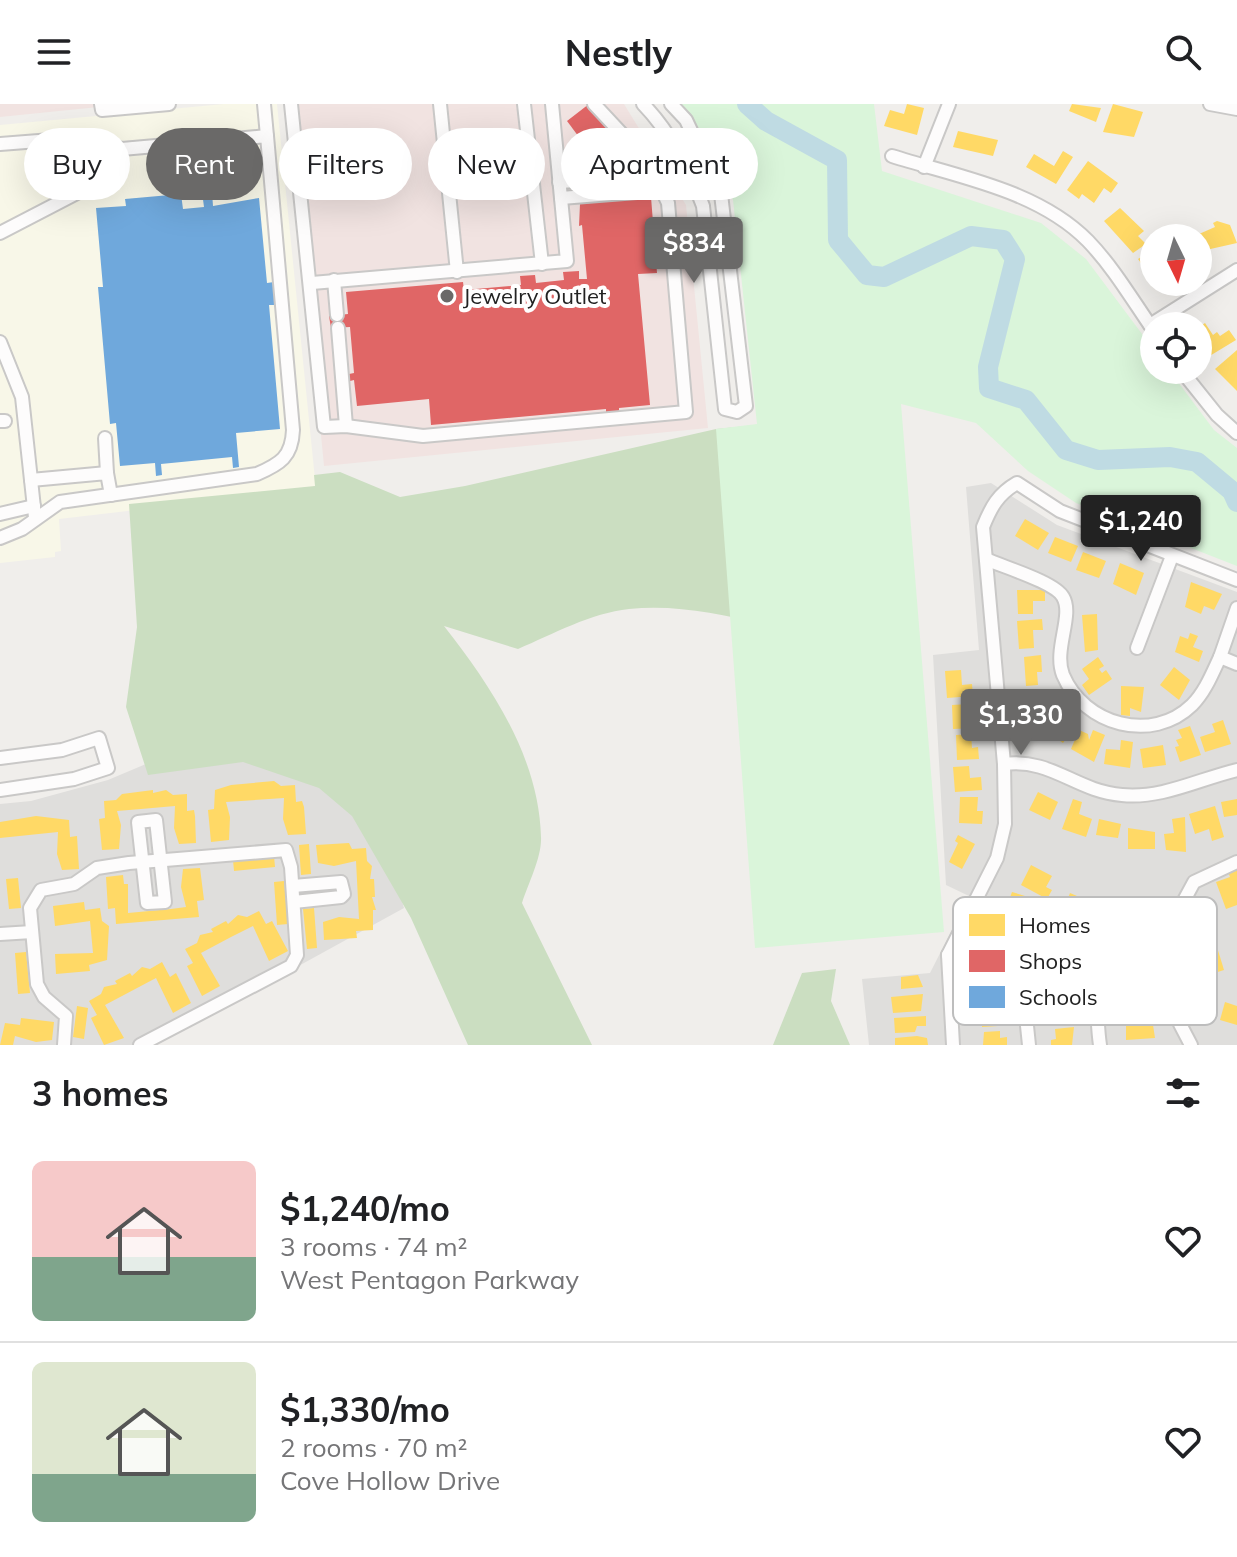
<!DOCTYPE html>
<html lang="en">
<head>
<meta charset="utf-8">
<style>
	:root { --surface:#fff; --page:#f6f6f6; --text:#202124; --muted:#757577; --line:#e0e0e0; --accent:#6a6968 }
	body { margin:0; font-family:Mulish,sans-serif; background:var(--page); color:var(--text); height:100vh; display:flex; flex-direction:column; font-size:30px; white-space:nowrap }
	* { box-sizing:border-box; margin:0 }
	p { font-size:26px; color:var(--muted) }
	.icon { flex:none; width:44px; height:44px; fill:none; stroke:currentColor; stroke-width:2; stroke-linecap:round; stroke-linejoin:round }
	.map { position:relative; height:941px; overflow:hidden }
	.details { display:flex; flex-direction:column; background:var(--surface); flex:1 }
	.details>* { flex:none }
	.banner { position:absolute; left:24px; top:24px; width:800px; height:72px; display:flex; gap:16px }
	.needle { width:52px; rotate:175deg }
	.controls { position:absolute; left:1140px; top:120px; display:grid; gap:16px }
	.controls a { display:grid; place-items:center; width:72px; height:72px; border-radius:50%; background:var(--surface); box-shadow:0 8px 32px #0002; font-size:40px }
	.price { position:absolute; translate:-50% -68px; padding:0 18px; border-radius:8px; background:var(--accent); color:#fff; font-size:26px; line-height:52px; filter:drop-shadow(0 2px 4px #0008) }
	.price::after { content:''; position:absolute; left:50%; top:48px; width:24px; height:18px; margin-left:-12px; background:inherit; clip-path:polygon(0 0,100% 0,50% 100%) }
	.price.selected { background:#222; color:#fff }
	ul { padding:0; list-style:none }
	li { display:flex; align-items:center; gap:24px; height:200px; padding:0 32px }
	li+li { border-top:2px solid var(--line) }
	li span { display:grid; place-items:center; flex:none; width:224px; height:160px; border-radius:12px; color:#555 }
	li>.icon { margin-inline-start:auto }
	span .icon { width:96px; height:96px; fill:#fffc; stroke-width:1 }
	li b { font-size:34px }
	h2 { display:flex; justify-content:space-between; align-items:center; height:96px; padding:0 32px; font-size:34px }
	.chip { padding:0 28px; border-radius:36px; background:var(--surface); box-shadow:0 8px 32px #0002; font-size:28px; line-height:72px }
	.chip.selected { background:var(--accent); color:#fff }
	header { display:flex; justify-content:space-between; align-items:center; height:104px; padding:0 32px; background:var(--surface); font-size:36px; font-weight:700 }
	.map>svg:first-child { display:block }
	.residential { fill:#dfdedc }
	.commercial { fill:#f1e3e1 }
	.education { fill:#f8f7e8 }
	.forest { fill:#cbdec1 }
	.park { fill:#daf5da }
	.homes { fill:#ffd966 }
	.shops { fill:#e06666 }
	.schools { fill:#6fa8dc }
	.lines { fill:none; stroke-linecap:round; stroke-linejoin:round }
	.river { stroke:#bfdbe3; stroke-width:20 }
	.minor-casing { stroke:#c9c8c7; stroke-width:16 }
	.minor { stroke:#fdfcfc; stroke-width:12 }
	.poi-dot { fill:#6a6968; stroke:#fff; stroke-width:3 }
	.labels { text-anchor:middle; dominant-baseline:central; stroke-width:8; stroke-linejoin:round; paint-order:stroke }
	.poi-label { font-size:22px; fill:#222; stroke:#fff; text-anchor:start }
	.key { fill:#fff; stroke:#bdbdbd; stroke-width:2 }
	.key-label { font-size:22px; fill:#222 }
</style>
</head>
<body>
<header><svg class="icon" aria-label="menu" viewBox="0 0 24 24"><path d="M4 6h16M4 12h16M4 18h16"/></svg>Nestly<svg class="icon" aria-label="search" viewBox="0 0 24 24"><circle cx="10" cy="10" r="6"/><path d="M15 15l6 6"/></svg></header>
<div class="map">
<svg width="1237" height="941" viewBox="0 0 1237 941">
	<rect width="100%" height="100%" fill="#f0eeeb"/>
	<g class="residential">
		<path d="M 991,379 L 1057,421 L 1237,488 L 1237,941 L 869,941 L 862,875 L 930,869 L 969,792 L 946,781 L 933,551 L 979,546 L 966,383 Z"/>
		<path d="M 252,646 L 346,696 L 400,790 L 404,804 L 155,941 L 0,941 L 0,700 L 31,697 L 108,676 L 153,657 Z"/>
	</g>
	<g class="commercial">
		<path d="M 0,0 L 128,0 L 0,13 Z"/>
		<path d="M 289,0 L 624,0 L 686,101 L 708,324 L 324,362 Z"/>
	</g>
	<path class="education" d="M 224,0 L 277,0 L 316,385 L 59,415 L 61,447 L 55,448 L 55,453 L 0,459 L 0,21 Z"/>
	<g class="forest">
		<path d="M 757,321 L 770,521 C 723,511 678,500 629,505 C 591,509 553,530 518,545 L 444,522 C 491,582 539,653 541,733 C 542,753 528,780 522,799 L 592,941 L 468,941 L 411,814 L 352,712 L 319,684 L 243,658 L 148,671 L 126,603 L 137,523 L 129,400 L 315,382 L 314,371 L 340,368 L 400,393 L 465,382 L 716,325 Z"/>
		<path d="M 836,865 L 831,897 L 850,941 L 773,941 L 802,869 Z"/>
	</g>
	<path class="park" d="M 680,0 L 874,0 L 882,67 L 1041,119 L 1086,155 L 1154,246 L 1154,266 L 1169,266 L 1214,326 L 1237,344 L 1237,462 L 1076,399 L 1028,367 L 976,319 L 901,300 L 944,828 L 755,844 L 716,325 L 757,320 L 733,96 L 716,46 Z"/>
	<g class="homes">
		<path d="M 907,0 L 924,4 L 917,31 L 884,22 L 890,6 L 904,10 Z"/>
		<path d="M 1072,0 L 1101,4 L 1096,18 L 1069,7 Z"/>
		<path d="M 1113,0 L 1143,8 L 1134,33 L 1103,28 Z"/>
		<path d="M 958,27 L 998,36 L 993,52 L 953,43 Z"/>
		<path d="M 1063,47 L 1073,53 L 1056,80 L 1026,63 L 1034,50 L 1054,62 Z"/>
		<path d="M 1088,57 L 1118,79 L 1111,89 L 1104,84 L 1094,99 L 1082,90 L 1079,95 L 1067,86 Z"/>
		<path d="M 1120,104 L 1144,127 L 1138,132 L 1146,140 L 1133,149 L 1104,117 Z"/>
		<path d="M 1217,117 L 1230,121 L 1237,139 L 1206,146 L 1199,130 L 1215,123 L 1213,119 Z"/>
		<path d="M 1154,145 L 1154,176 L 1138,155 Z"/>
		<path d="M 1205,219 L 1213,231 L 1217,228 L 1220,232 L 1229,226 L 1236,236 L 1208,253 L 1198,238 L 1198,224 Z"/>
		<path d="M 1237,246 L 1237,287 L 1215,265 Z"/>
		<path d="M 1025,415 L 1049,429 L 1038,446 L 1015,432 Z"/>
		<path d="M 1055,433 L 1078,442 L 1071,458 L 1048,449 Z"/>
		<path d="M 1083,448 L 1106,457 L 1099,474 L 1076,466 Z"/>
		<path d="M 1120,459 L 1144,469 L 1136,491 L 1113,480 Z"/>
		<path d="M 1191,478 L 1222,490 L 1214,506 L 1204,502 L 1201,510 L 1185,503 Z"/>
		<path d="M 1017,486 L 1045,486 L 1045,497 L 1033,497 L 1033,510 L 1018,510 Z"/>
		<path d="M 1097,510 L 1098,546 L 1085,548 L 1082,511 Z"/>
		<path d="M 1042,515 L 1043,526 L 1033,526 L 1034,544 L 1019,545 L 1017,517 Z"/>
		<path d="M 1190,529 L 1198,532 L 1193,543 L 1203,547 L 1199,558 L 1175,548 L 1180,532 L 1188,535 Z"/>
		<path d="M 1041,551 L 1042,568 L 1037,568 L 1038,581 L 1026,582 L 1024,553 Z"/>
		<path d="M 1098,553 L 1104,562 L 1099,565 L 1102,569 L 1106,566 L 1112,575 L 1089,591 L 1082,581 L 1089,575 L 1082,565 Z"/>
		<path d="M 1174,563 L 1190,576 L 1179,596 L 1160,581 Z"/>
		<path d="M 961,566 L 962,581 L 972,580 L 973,592 L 947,594 L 945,567 Z"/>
		<path d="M 1121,582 L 1144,583 L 1141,608 L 1130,604 L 1130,612 L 1121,611 Z"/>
		<path d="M 1056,586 L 1063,596 L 1037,615 L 1024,598 L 1037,589 L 1043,596 Z"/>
		<path d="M 969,600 L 976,624 L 953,625 L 952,601 Z"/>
		<path d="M 1049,611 L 1062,620 L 1068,612 L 1077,619 L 1063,639 L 1041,623 Z"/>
		<path d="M 1223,616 L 1231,640 L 1205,648 L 1200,633 L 1215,628 L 1212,620 Z"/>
		<path d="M 1190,622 L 1201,651 L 1180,658 L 1175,643 L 1179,642 L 1176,636 L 1182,634 L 1178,626 Z"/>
		<path d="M 1079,626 L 1088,630 L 1089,636 L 1093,626 L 1105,631 L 1094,658 L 1071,645 Z"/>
		<path d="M 971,630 L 972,644 L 978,643 L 979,655 L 957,656 L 956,631 Z"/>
		<path d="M 1121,636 L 1133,638 L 1130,664 L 1104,660 L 1106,645 L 1120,646 Z"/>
		<path d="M 1163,641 L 1166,661 L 1143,664 L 1140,645 Z"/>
		<path d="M 969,662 L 970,674 L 981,673 L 982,686 L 955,688 L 953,663 Z"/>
		<path d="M 274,677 L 281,682 L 295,681 L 296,698 L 302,697 L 304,703 L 306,730 L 288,731 L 283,715 L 284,694 L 226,698 L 230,713 L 229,736 L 211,738 L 208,706 L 214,705 L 215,686 L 231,681 Z"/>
		<path d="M 153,686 L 153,689 L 166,686 L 173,691 L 187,690 L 187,707 L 194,706 L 195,712 L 196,739 L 179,740 L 174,724 L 175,702 L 141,705 L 117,707 L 121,721 L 119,745 L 102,746 L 99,715 L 105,714 L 104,697 L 116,696 L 122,690 Z"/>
		<path d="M 1038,688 L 1058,698 L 1050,716 L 1029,706 Z"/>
		<path d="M 960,693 L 978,693 L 977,707 L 983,707 L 982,720 L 959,719 Z"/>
		<path d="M 1073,695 L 1082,698 L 1079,710 L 1092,715 L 1086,733 L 1062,725 Z"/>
		<path d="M 1237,695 L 1237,711 L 1224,713 L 1221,698 Z"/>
		<path d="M 1215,702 L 1224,733 L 1212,737 L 1209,725 L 1195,730 L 1189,710 Z"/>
		<path d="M 36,712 L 69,716 L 70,733 L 77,732 L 79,765 L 62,766 L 57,750 L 58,728 L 0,734 L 0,718 Z"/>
		<path d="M 1185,713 L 1186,748 L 1166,746 L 1164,730 L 1174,729 L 1172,715 Z"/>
		<path d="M 1099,715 L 1121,720 L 1118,734 L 1096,731 Z"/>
		<path d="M 1128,724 L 1155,728 L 1155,745 L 1128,745 Z"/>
		<path d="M 958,731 L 975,740 L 962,765 L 949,758 L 958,739 L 955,737 Z"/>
		<path d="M 349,739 L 352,745 L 366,744 L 367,757 L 372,762 L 370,775 L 374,775 L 375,793 L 372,793 L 376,806 L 373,806 L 373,826 L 356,827 L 357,834 L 324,836 L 323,818 L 339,813 L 359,815 L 356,757 L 334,762 L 318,759 L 316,741 Z"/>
		<path d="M 309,740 L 311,770 L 301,771 L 299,741 Z"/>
		<path d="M 274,752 L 275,763 L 234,767 L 233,756 Z"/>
		<path d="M 1237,759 L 1237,801 L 1226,805 L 1216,778 L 1230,773 L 1226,763 Z"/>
		<path d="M 1031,761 L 1052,772 L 1046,783 L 1052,786 L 1047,795 L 1021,781 Z"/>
		<path d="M 200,764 L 204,796 L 197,797 L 199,813 L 116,820 L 115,804 L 108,805 L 106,773 L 123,771 L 124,780 L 128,780 L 128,809 L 171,805 L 186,803 L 181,783 L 183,765 Z"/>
		<path d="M 18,774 L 21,804 L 9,805 L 6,775 Z"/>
		<path d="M 284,777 L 288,820 L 277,821 L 274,778 Z"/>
		<path d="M 1012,788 L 1025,792 L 1022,799 L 1028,806 L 1024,821 L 1003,813 Z"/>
		<path d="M 1070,789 L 1077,792 L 1075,798 L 1079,799 L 1080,796 L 1091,801 L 1092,798 L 1102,802 L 1098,811 L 1088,807 L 1082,821 L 1061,813 Z"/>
		<path d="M 84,798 L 85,806 L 100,804 L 102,817 L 109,822 L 107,856 L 89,861 L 90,867 L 56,870 L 55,850 L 93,849 L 90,817 L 55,822 L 53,802 Z"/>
		<path d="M 314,804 L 317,844 L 307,845 L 303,805 Z"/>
		<path d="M 259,807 L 266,820 L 272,817 L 288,847 L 269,857 L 253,822 L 231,833 L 201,849 L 220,882 L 202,892 L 187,862 L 193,859 L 185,845 L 197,839 L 200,831 L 213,828 L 211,825 L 226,817 L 228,820 L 238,811 L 247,813 Z"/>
		<path d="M 1217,843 L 1224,866 L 1208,871 L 1200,848 Z"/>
		<path d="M 26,848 L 30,889 L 18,890 L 15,849 Z"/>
		<path d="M 162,858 L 170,873 L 176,869 L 191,899 L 173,909 L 156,874 L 105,901 L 124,934 L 104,941 L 91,914 L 97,911 L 89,897 L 101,890 L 104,883 L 117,880 L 115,877 L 130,869 L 132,872 L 142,863 L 150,865 Z"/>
		<path d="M 918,871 L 923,883 L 901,885 L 901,873 Z"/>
		<path d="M 923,890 L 921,907 L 893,909 L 891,893 Z"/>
		<path d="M 1008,894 L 1010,913 L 998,915 L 998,922 L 982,923 L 981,897 Z"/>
		<path d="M 1225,898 L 1237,902 L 1237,921 L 1220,916 Z"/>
		<path d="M 77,902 L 88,904 L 84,935 L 73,933 Z"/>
		<path d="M 1140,909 L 1141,922 L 1153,921 L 1155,934 L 1126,936 L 1126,911 Z"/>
		<path d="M 926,912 L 926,922 L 917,922 L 915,928 L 895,929 L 894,914 Z"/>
		<path d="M 21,914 L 54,918 L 52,936 L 36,938 L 15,932 L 13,941 L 0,941 L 5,919 L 20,921 Z"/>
		<path d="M 1074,923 L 1072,941 L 1051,941 L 1051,936 L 1056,935 L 1055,925 Z"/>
		<path d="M 1000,927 L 1000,934 L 1007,933 L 1007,941 L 983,941 L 984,928 Z"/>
		<path d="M 917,932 L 927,934 L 928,941 L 895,941 L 895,934 Z"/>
	</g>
	<g class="shops">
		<path d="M 589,0 L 631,54 L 608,72 L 567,17 Z"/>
		<path d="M 651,93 L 657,169 L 638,170 L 650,301 L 619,304 L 619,309 L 606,310 L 606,305 L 431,321 L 429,295 L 357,302 L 354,276 L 350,277 L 349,270 L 354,269 L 350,223 L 331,224 L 329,212 L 348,210 L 346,188 L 463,178 L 464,186 L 521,181 L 520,172 L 535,171 L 536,179 L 564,176 L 563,168 L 579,167 L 579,175 L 587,175 L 582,121 L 579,122 L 580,100 Z"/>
	</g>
	<path class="schools" d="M 202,88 L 212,88 L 213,102 L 259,94 L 267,179 L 274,178 L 276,201 L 269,201 L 280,325 L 236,329 L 239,363 L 233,364 L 232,353 L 161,360 L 162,371 L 156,372 L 155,359 L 120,362 L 116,319 L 110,320 L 98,183 L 103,183 L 96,104 L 126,102 L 125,95 L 181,90 L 183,105 L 204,103 Z"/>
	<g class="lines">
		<path class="river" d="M 747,0 L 766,17 L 837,56 L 838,136 L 867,171 L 884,173 L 971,132 L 1003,136 L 1015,155 L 988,263 L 989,284 L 1026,296 L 1066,346 L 1098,356 L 1170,353 L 1197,358 L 1232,387 L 1237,398"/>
		<g class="minor-casing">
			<g id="minor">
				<path d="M 101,0 L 102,6 L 169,0"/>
				<path d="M 264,0 L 267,32"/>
				<path d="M 291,0 L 324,323 L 346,322 L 423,332 L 686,308 L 668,99 L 650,60 L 594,0"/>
				<path d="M 440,0 L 457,168"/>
				<path d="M 524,0 L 542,160"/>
				<path d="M 643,0 C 671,29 689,64 703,102 L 725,305 L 737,308 L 746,302 L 721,90 L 686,16 L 671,0"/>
				<path d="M 1210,0 L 1237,5"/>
				<path d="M 0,40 L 64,35 L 122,45 L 267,32 L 293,326 C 292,353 280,360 257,370 L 60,398 L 22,425 L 0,434"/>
				<path d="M 892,52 C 958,73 1038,86 1088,137 C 1114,164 1133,197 1154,227"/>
				<path d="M 924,63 L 949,0"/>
				<path d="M 559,78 L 611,75 L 644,54"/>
				<path d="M 561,94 L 662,86"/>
				<path d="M 0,129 L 79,88"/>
				<path d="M 334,176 L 337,211"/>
				<path d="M 312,179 L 567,157 L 552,0"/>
				<path d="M 1150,221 L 1237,166"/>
				<path d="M 338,224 L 346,322"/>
				<path d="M 0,238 L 22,293 L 31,376 L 107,369 L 111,391"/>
				<path d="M 1181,266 L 1217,311 L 1237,329"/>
				<path d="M 0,317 L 5,317"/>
				<path d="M 105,334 L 107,369"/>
				<path d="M 31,376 L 35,413"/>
				<path d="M 0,410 L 34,402"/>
				<path d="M 986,455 C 1003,463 1055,478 1063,493 C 1074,511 1053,546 1063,571 C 1084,621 1152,640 1192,601 C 1205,588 1212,570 1220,553"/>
				<path d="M 1237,504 L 1220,553 L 1237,560"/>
				<path d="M 1137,544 L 1172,452"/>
				<path d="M 0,654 L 62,646 L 99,634 L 108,664 L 74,675 L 0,686"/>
				<path d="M 1004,660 C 1052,654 1075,687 1122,691 C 1162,695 1199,675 1237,666"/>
				<path d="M 156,716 L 165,798 L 147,799 L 138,718 Z"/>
				<path d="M 293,782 L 341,778 L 344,790 L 341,793 L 294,798"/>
				<path d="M 0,830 L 32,828"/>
				<path d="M 1019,845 L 1029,941"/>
				<path d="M 948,851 L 1058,842 C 1104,850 1094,904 1100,941"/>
				<path d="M 64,941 L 66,912 L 44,893 L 37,880 L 30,804 L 41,786 L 74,780 L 97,764 L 129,759 L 286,746 L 291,763 L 297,851 L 291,862 L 140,941"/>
				<path d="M 953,941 L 948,851 L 997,754 L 1005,720 L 1004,660 L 983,423 C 991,403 998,390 1017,379 L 1060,407 L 1237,476"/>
				<path d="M 1191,941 L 1180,920 L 1174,815 L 1194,778 L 1237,758"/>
			</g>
		</g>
		<use href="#minor" class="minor"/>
	</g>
	<circle class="poi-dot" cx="447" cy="192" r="8"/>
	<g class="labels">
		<g class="poi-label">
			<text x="463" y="192">Jewelry Outlet</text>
		</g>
	</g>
	<rect x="953" y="793" width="264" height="128" rx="12" class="key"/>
	<rect x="969" y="810" width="36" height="22" fill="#ffd966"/>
	<rect x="969" y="846" width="36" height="22" fill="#e06666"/>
	<rect x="969" y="882" width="36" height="22" fill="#6fa8dc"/>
	<g class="key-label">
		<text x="1019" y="829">Homes</text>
		<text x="1019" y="865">Shops</text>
		<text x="1019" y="901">Schools</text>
	</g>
</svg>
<div class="controls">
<a><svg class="needle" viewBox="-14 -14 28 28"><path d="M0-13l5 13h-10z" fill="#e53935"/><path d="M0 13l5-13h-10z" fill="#757577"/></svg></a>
<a><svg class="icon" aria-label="locate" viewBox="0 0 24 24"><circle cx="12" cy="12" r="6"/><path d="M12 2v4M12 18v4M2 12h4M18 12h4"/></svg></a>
</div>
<b class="price" style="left:694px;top:181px">$834</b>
<b class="price selected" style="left:1141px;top:459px">$1,240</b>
<b class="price" style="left:1021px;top:653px">$1,330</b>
<div class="banner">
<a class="chip">Buy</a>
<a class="chip selected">Rent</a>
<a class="chip">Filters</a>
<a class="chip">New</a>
<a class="chip">Apartment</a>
</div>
</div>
<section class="details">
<h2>3 homes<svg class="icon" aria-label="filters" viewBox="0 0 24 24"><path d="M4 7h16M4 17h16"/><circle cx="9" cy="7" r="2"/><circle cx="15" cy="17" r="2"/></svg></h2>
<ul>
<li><span style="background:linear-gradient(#f6c9c9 60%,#7fa58c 0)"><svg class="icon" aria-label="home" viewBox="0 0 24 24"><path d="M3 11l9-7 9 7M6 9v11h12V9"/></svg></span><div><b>$1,240/mo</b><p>3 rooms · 74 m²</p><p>West Pentagon Parkway</p></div><svg class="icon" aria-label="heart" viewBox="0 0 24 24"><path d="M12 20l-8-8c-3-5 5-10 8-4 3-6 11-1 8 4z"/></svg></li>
<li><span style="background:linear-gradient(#dfe7d0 70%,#7fa58c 0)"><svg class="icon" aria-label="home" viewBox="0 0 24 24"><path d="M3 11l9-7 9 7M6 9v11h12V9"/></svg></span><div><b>$1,330/mo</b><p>2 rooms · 70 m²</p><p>Cove Hollow Drive</p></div><svg class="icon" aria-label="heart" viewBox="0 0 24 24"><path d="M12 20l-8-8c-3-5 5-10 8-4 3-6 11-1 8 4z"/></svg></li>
</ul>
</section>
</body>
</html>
